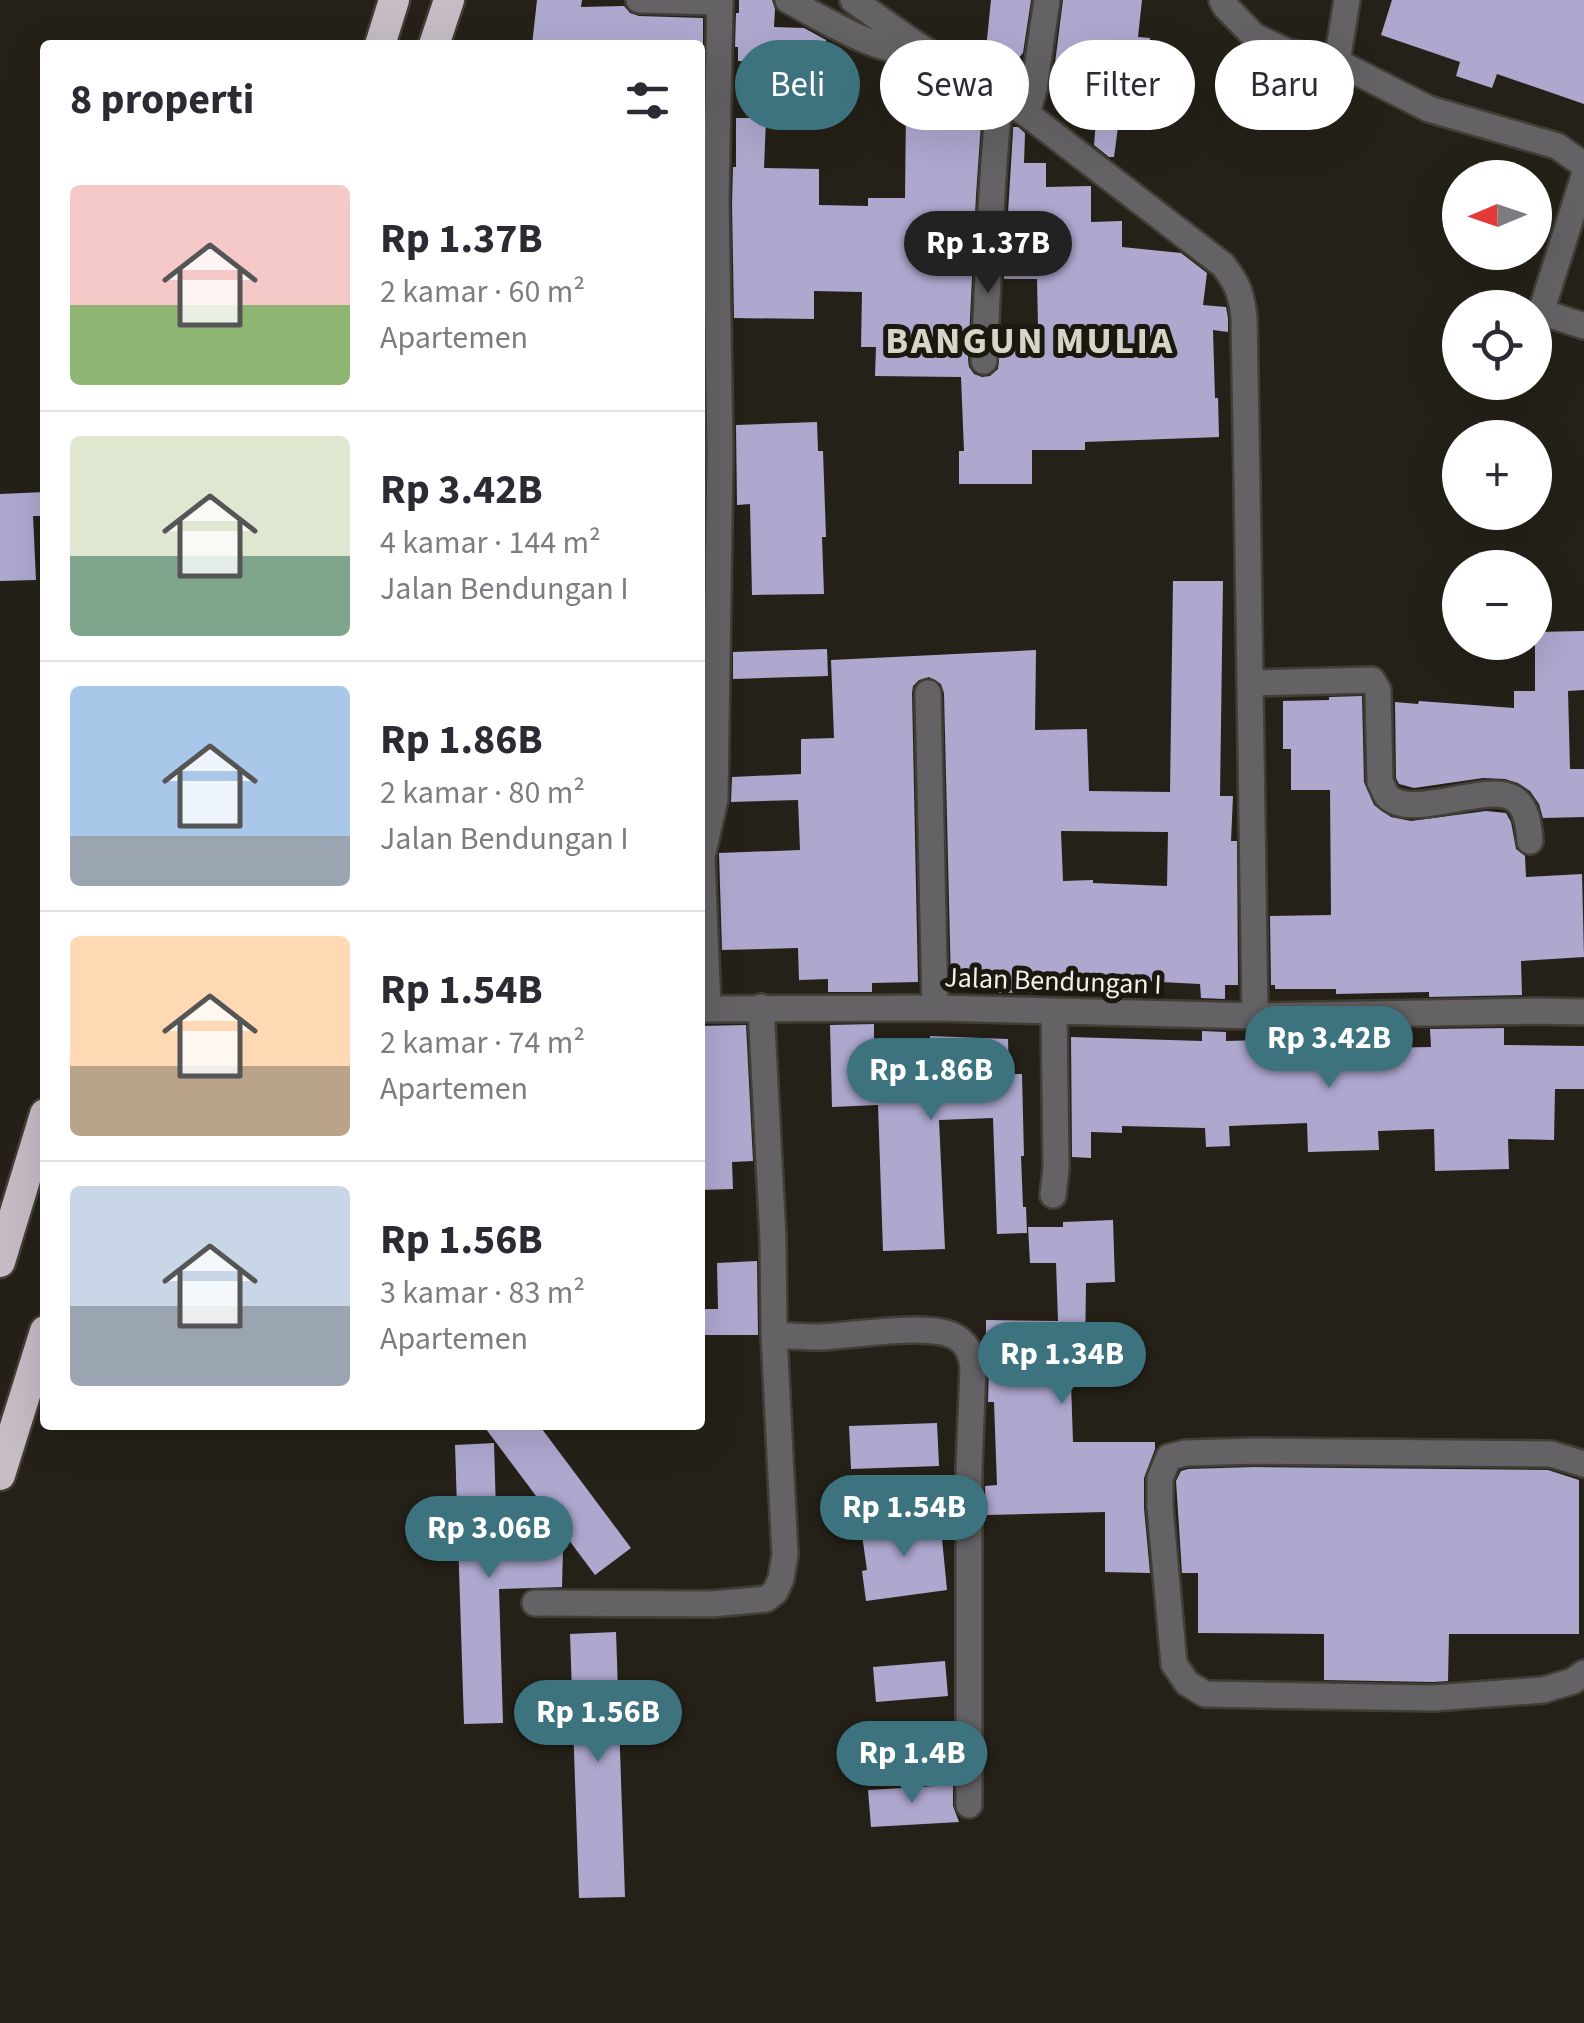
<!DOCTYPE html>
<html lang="id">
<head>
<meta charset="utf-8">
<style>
	:root { --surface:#fff; --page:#f7f7f7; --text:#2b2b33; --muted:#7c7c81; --line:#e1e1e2; --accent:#3d737e }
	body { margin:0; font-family:"Source Sans 3",sans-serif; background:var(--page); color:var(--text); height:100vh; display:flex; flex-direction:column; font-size:38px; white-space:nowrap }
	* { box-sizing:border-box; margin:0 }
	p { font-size:32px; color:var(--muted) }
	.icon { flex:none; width:55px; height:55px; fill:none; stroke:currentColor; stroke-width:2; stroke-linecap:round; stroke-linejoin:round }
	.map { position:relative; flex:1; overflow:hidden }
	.details { position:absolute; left:40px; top:40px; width:665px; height:1390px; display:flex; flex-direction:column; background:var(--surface); border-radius:10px; box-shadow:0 10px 40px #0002 }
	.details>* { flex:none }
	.guide { position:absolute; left:735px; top:40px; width:698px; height:90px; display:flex; gap:20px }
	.needle { width:65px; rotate:268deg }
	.controls { position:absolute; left:1442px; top:160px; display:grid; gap:20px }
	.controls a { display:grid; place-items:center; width:110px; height:110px; border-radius:50%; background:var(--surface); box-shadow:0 10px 40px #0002; font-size:50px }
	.price { position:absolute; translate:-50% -85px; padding:0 22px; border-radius:35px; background:var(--accent); color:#fff; font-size:32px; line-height:65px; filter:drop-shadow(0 2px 5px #0008) }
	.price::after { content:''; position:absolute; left:50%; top:60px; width:30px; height:22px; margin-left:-15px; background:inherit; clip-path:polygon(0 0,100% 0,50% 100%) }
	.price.selected { background:#222; color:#fff }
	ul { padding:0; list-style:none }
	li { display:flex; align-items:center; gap:30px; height:250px; padding:0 30px }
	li+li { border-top:2px solid var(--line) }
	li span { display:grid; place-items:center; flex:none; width:280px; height:200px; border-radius:10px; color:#555 }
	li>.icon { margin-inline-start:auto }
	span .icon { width:120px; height:120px; fill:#fffc; stroke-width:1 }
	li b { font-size:42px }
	h2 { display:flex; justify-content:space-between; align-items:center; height:120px; padding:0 30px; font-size:42px }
	.pill { padding:0 35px; border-radius:45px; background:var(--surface); box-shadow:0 10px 40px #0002; font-size:35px; line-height:90px }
	.pill.selected { background:var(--accent); color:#fff }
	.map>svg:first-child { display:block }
	.building { fill:#aea8cf; fill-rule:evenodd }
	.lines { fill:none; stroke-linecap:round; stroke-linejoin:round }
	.minor-casing { stroke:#423e35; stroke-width:30 }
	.highway-casing { stroke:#423e35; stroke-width:35 }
	.minor { stroke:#656265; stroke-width:25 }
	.highway { stroke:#c5bcc5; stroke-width:30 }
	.labels { text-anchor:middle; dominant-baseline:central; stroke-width:10; stroke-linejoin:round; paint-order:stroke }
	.street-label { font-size:28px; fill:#f2f0ea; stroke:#1b180f }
	.district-label { font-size:38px; font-weight:bold; letter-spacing:2.5px; fill:#d9d4c8; stroke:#1b180f }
</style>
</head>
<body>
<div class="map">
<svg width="1584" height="2023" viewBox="0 0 1584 2023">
	<rect width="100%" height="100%" fill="#252118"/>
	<g class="building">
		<path d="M 537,0 L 582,0 L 581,7 L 624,6 L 630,13 L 639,16 L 703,18 L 703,47 L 700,45 L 532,45 Z"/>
		<path d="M 739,0 L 772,0 L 775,9 L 774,27 L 804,28 L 826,40 L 826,69 L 783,68 L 783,62 L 738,61 L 738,47 L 735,47 L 736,13 L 739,13 Z"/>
		<path d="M 991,0 L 1031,0 L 1023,53 L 1002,76 L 980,56 L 986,49 Z"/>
		<path d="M 1063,0 L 1142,0 L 1138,37 L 1150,38 L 1143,99 L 1122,97 L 1114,157 L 1109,157 L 1094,145 L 1099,84 L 1053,79 Z"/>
		<path d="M 1392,0 L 1584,0 L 1584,104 L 1497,74 L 1492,88 L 1456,76 L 1460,62 L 1381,35 Z"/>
		<path d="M 901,80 L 924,81 L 924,105 L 901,104 Z"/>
		<path d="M 906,108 L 982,109 L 976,195 L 968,360 L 969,367 L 974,374 L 982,377 L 990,376 L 998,369 L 1002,326 L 1038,326 L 1037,279 L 1004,279 L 1013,131 L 1013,127 L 1018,127 L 1025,133 L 1024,163 L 1046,163 L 1046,187 L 1091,186 L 1091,222 L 1122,221 L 1122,247 L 1181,253 L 1207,273 L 1203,305 L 1226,307 L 1228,318 L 1228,332 L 1213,330 L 1215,398 L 1218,398 L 1219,437 L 1085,442 L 1085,450 L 1032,450 L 1032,484 L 959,484 L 959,451 L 964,451 L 961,377 L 875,376 L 876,347 L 861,347 L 862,292 L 814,291 L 814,319 L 734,318 L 732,204 L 733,167 L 736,167 L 736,118 L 766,118 L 764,168 L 819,169 L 819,205 L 868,206 L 868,198 L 905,198 Z"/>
		<path d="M 817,422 L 818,451 L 823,451 L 826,537 L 822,537 L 824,594 L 752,595 L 750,504 L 737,505 L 736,425 Z"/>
		<path d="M 45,492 L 45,516 L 33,516 L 36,580 L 0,581 L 0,494 Z"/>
		<path d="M 1173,581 L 1223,581 L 1220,796 L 1233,796 L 1231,841 L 1237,841 L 1238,985 L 1225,985 L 1225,999 L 1201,998 L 1200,984 L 1121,980 L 1121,975 L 1066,974 L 1066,986 L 1039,987 L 1039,992 L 996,993 L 996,982 L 951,984 L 944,693 L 941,684 L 929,677 L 919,680 L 913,686 L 912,693 L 918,982 L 872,983 L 872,992 L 828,992 L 828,979 L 799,980 L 798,948 L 722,950 L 719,853 L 800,850 L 798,800 L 731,802 L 732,777 L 801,774 L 801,739 L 834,738 L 831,660 L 1036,650 L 1035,730 L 1087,729 L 1089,791 L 1170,792 ZM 1061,831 L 1168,832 L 1167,886 L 1093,883 L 1093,880 L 1063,881 Z"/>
		<path d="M 1584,631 L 1584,690 L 1568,691 L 1570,769 L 1584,769 L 1584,817 L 1543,818 L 1539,804 L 1530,791 L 1518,783 L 1505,779 L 1483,778 L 1414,788 L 1399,784 L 1396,778 L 1395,702 L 1418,704 L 1419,701 L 1514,708 L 1514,691 L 1535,691 L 1535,632 Z"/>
		<path d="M 827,649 L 828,676 L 733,679 L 733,652 Z"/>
		<path d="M 1362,696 L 1364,782 L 1374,805 L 1391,817 L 1411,821 L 1486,811 L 1506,813 L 1511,822 L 1516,849 L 1525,856 L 1526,877 L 1582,874 L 1584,957 L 1521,961 L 1522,995 L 1429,997 L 1429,992 L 1336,994 L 1336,989 L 1275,989 L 1275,985 L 1271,985 L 1270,916 L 1331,915 L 1330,790 L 1291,790 L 1291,749 L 1283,749 L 1283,701 L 1329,700 L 1329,697 Z"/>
		<path d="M 874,1024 L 874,1048 L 930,1047 L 930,1036 L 1008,1039 L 1009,1074 L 1022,1074 L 1024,1156 L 1021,1156 L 1023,1207 L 1026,1207 L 1027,1233 L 997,1234 L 993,1118 L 939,1120 L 945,1249 L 883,1251 L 878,1105 L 832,1107 L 830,1025 Z"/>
		<path d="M 746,1025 L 753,1161 L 732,1162 L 733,1189 L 700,1190 L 700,1026 Z"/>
		<path d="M 1504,1028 L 1504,1045 L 1584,1046 L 1584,1089 L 1555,1089 L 1554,1140 L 1508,1139 L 1509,1169 L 1435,1171 L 1434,1129 L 1378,1131 L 1379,1150 L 1308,1152 L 1307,1123 L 1229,1126 L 1230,1146 L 1206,1147 L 1205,1128 L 1122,1126 L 1122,1133 L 1091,1132 L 1091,1158 L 1072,1157 L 1071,1037 L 1202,1041 L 1202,1031 L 1226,1032 L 1226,1041 L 1297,1039 L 1297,1045 L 1375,1043 L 1376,1048 L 1431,1047 L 1430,1029 Z"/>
		<path d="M 1113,1220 L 1115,1282 L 1086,1283 L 1085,1355 L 1070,1355 L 1073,1442 L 1155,1442 L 1155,1449 L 1144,1478 L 1144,1508 L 1150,1573 L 1105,1572 L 1105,1512 L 986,1515 L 985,1486 L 997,1485 L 994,1402 L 988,1402 L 989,1367 L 986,1349 L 986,1320 L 1058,1321 L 1056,1263 L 1030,1263 L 1028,1227 L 1063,1227 L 1063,1222 Z"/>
		<path d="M 757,1261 L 758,1335 L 700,1335 L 700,1309 L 718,1309 L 717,1263 Z"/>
		<path d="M 937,1423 L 939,1466 L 851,1469 L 849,1426 Z"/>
		<path d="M 483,1425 L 539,1425 L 631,1548 L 595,1575 Z"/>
		<path d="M 494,1443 L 497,1547 L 563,1549 L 562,1587 L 499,1589 L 503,1723 L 464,1724 L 455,1445 Z"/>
		<path d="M 1255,1467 L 1548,1470 L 1579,1480 L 1579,1634 L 1449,1634 L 1448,1681 L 1433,1682 L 1324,1680 L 1324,1634 L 1198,1633 L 1198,1573 L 1182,1573 L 1176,1481 L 1181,1471 L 1188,1469 Z"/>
		<path d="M 940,1518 L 947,1590 L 866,1601 L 862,1571 L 867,1570 L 861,1528 Z"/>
		<path d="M 616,1632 L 625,1897 L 579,1898 L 570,1634 Z"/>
		<path d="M 945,1661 L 948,1696 L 876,1702 L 873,1667 Z"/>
		<path d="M 953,1785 L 953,1806 L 959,1822 L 871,1827 L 868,1790 Z"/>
	</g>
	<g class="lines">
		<g class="minor-casing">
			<g id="minor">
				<path d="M 639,0 L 720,2"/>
				<path d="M 788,0 C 811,13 865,44 889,48 C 898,49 905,46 911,41"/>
				<path d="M 853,0 L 911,41 L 1027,114 L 1223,265 C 1238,284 1241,293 1244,317 C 1248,550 1253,783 1255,1016"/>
				<path d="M 1222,0 L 1225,6 L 1254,36 L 1288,52 L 1337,62"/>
				<path d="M 1347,0 L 1337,62 L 1429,109 L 1557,146 L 1584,165"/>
				<path d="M 1027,114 L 1034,89 L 1047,0"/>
				<path d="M 1584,176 L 1541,312 L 1584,326"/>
				<path d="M 984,361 C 989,273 990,185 1000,97"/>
				<path d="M 1250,683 L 1372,680 L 1378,690 L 1380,782 C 1382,785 1385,793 1387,796 C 1411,821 1486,782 1513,798 C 1527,806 1529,826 1530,841"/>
				<path d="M 928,693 L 935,1008"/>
				<path d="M 761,1007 L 773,1239 L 774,1335 C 790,1336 806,1337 821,1337 C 855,1335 916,1325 946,1333 C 964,1338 971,1350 973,1367 L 969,1468 L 969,1805"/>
				<path d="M 700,1009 L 935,1008 L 1255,1016 L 1536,1011 L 1584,1012"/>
				<path d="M 708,1009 L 702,857 L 715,799 L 720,454 L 716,199 L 720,0"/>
				<path d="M 1053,1195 L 1056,1168 L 1054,1012"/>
				<path d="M 1584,1464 L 1551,1454 L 1255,1451 L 1186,1453 L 1169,1457 L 1160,1478 L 1160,1507 L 1174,1664 L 1187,1683 L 1205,1694 L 1433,1698 L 1543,1690 L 1573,1681 L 1584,1673"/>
				<path d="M 535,1603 L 712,1604 L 766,1599 L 775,1592 L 781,1579 L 785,1555 L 774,1335"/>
			</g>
		</g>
		<g class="highway-casing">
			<g id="highway">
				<path d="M 380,45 L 394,0"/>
				<path d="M 434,45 L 449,0"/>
				<path d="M 0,1262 L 45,1114"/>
				<path d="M 0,1475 L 45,1331"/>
			</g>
		</g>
		<use href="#minor" class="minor"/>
		<use href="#highway" class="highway"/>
	</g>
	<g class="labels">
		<g class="street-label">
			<text transform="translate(1053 981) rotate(2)">Jalan Bendungan I</text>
		</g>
		<g class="district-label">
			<text x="1030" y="341">BANGUN MULIA</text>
		</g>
	</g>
</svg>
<div class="controls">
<a><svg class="needle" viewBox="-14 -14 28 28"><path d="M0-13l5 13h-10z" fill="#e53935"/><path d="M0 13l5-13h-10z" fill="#7c7c81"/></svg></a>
<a><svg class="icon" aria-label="locate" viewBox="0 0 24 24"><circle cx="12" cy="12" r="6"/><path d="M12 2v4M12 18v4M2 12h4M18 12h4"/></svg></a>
<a>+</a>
<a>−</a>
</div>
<b class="price selected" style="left:988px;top:296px">Rp 1.37B</b>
<b class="price" style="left:1329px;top:1091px">Rp 3.42B</b>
<b class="price" style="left:931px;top:1123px">Rp 1.86B</b>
<b class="price" style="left:1062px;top:1407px">Rp 1.34B</b>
<b class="price" style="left:904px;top:1560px">Rp 1.54B</b>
<b class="price" style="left:489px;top:1581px">Rp 3.06B</b>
<b class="price" style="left:598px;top:1765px">Rp 1.56B</b>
<b class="price" style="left:912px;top:1806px">Rp 1.4B</b>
<div class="guide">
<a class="pill selected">Beli</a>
<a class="pill">Sewa</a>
<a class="pill">Filter</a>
<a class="pill">Baru</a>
</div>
<section class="details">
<h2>8 properti<svg class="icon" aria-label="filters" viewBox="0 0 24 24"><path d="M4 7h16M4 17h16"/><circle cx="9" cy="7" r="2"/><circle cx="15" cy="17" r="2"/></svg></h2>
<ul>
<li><span style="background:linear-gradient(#f6c9c9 60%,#8fb573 0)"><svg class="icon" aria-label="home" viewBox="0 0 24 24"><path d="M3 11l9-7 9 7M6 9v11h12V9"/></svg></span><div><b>Rp 1.37B</b><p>2 kamar · 60 m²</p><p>Apartemen</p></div></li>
<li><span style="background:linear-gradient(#dfe7d0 60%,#7fa58c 0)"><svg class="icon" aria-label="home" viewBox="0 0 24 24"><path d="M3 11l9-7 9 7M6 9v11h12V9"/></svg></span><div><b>Rp 3.42B</b><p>4 kamar · 144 m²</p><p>Jalan Bendungan I</p></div></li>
<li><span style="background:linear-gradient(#a9c7e8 75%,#9aa5b1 0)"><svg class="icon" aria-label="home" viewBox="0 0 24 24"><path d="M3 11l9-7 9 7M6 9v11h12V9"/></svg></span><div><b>Rp 1.86B</b><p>2 kamar · 80 m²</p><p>Jalan Bendungan I</p></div></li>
<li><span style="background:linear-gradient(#ffd9b3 65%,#b9a48a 0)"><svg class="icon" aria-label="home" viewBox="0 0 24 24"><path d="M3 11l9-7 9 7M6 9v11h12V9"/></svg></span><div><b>Rp 1.54B</b><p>2 kamar · 74 m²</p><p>Apartemen</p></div></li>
<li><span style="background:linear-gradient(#c9d6e8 60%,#9aa5b1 0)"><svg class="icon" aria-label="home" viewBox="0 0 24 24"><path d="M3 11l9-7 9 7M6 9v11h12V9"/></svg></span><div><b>Rp 1.56B</b><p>3 kamar · 83 m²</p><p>Apartemen</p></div></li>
</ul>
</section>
</div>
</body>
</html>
